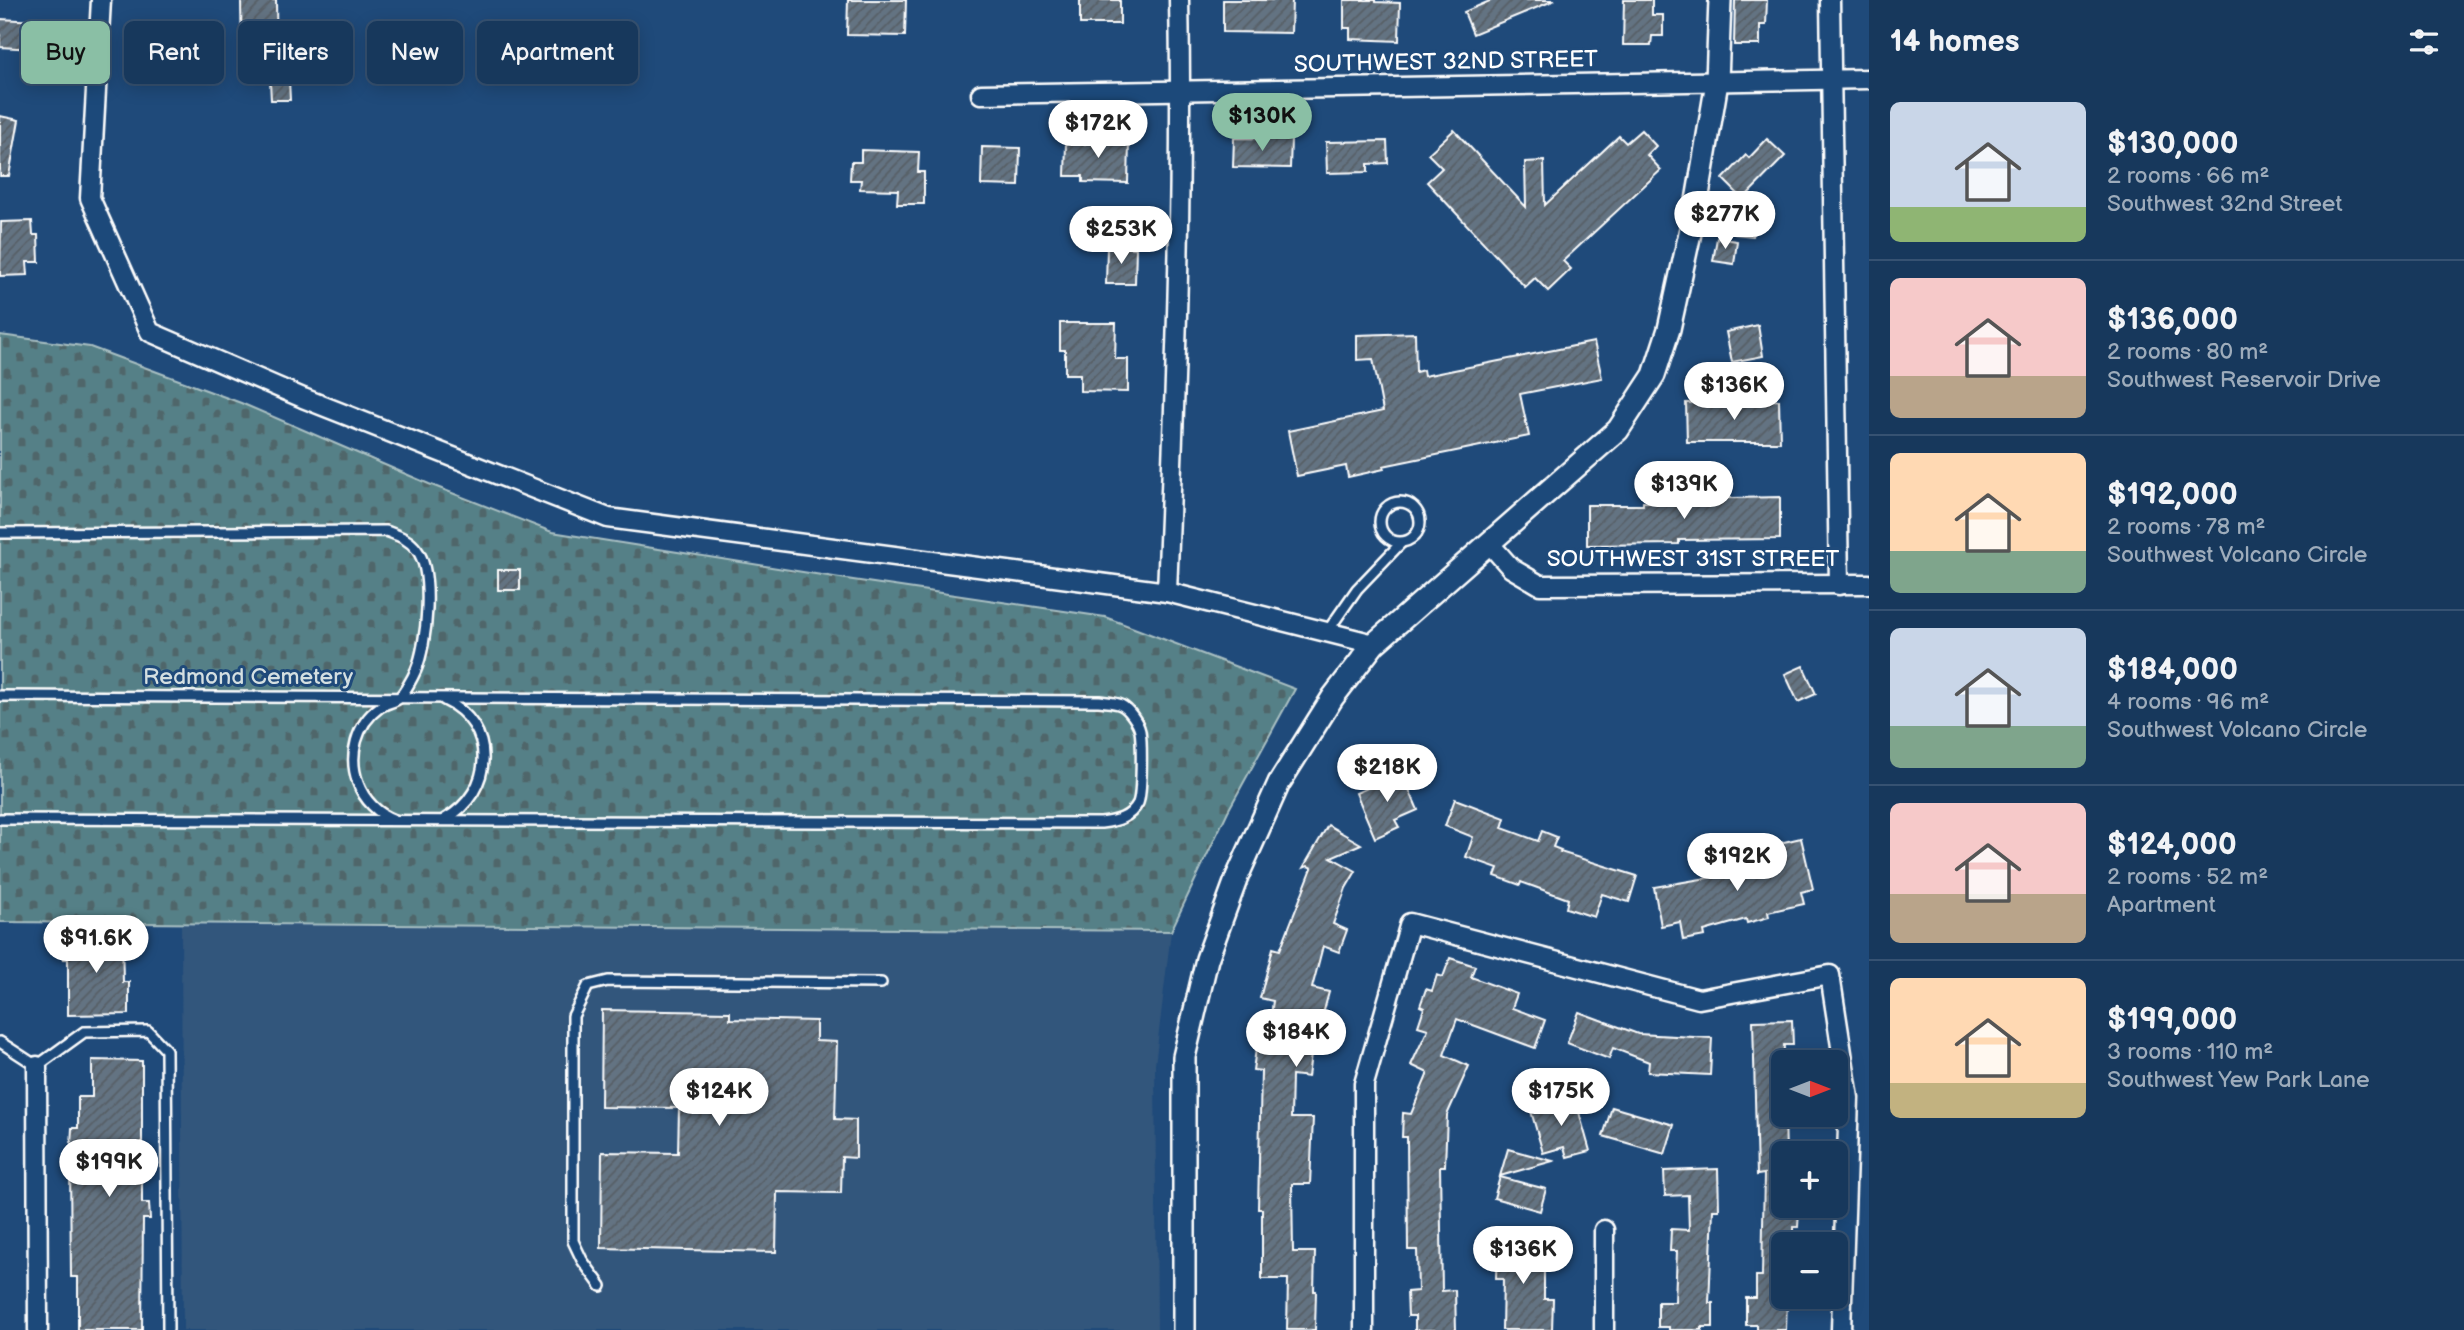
<!DOCTYPE html>
<html lang="en">
<head>
<meta charset="utf-8">
<style>
	:root { --surface:#17385c; --page:#203f62; --text:#f1f3f6; --muted:#9eacbb; --line:#365272; --accent:#8abfa5 }
	body { margin:0; font-family:"Balsamiq Sans",sans-serif; background:var(--page); color:var(--text); height:100vh; display:flex; flex-direction:column; font-size:26px; white-space:nowrap }
	* { box-sizing:border-box; margin:0 }
	p { font-size:23px; color:var(--muted) }
	.icon { flex:none; width:38px; height:38px; fill:none; stroke:currentColor; stroke-width:2; stroke-linecap:round; stroke-linejoin:round }
	.map { position:relative; flex:1; overflow:hidden }
	.details { display:flex; flex-direction:column; background:var(--surface); width:595px }
	.details>* { flex:none }
	.hud { position:absolute; left:21px; top:21px; width:665px; height:63px; display:flex; gap:14px }
	.needle { width:46px; rotate:90deg }
	.fabs { position:absolute; left:1771px; top:1050px; display:grid; gap:14px }
	.fabs a { display:grid; place-items:center; width:77px; height:77px; border-radius:10px; background:var(--surface); box-shadow:0 4px 18px #0003,0 0 0 2px var(--line); font-size:35px }
	.price { position:absolute; translate:-50% -60px; padding:0 16px; border-radius:24px; background:#fff; color:#222; font-size:23px; line-height:46px; filter:drop-shadow(0 2px 4px #0008) }
	.price::after { content:''; position:absolute; left:50%; top:42px; width:21px; height:16px; margin-left:-10px; background:inherit; clip-path:polygon(0 0,100% 0,50% 100%) }
	.price.current { background:var(--accent); color:#111 }
	ul { padding:0; list-style:none }
	li { display:flex; align-items:center; gap:21px; height:175px; padding:0 21px }
	li+li { border-top:2px solid var(--line) }
	li span { display:grid; place-items:center; flex:none; width:196px; height:140px; border-radius:10px; color:#555 }
	li>.icon { margin-inline-start:auto }
	span .icon { width:84px; height:84px; fill:#fffc; stroke-width:1 }
	li b { font-size:30px }
	h2 { display:flex; justify-content:space-between; align-items:center; height:84px; padding:0 21px; font-size:30px }
	.tag { padding:0 24px; border-radius:10px; background:var(--surface); box-shadow:0 4px 18px #0003,0 0 0 2px var(--line); font-size:24px; line-height:63px }
	.tag.current { background:var(--accent); color:#111 }
	main { display:flex; flex:1; min-height:0 }
	.map>svg:first-child { display:block }
	.built { fill:#33567c }
	.cemetery { fill:url(#cemetery-stones); stroke:#aac0c3; stroke-width:2 }
	.building { fill:url(#building-hatch); stroke:#fff; stroke-width:2 }
	.lines { fill:none; stroke-linecap:round; stroke-linejoin:round }
	.service-casing { stroke:#fff; stroke-width:14 }
	.minor-casing { stroke:#fff; stroke-width:23 }
	.tertiary-casing { stroke:#fff; stroke-width:26 }
	.service { stroke:#1f4a7a; stroke-width:9 }
	.minor { stroke:#1f4a7a; stroke-width:18 }
	.tertiary { stroke:#1f4a7a; stroke-width:21 }
	.labels { text-anchor:middle; dominant-baseline:central; stroke-width:6; stroke-linejoin:round; paint-order:stroke }
	.street-label { font-size:23px; fill:#fff; stroke:#1f4a7a }
	.park-label { font-size:23px; fill:#d4dfe1; stroke:#1f4a7a }
</style>
</head>
<body>
<main>
<div class="map">
<svg width="1869" height="1330" viewBox="0 0 1869 1330">
	<defs>
		<pattern id="cemetery-stones" width="16" height="16" patternUnits="userSpaceOnUse" patternTransform="scale(1.75)"><rect width="16" height="16" fill="#558087"/><path d="M2 7V4a2 2 0 0 1 4 0v3zM10 15v-3a2 2 0 0 1 4 0v3z" fill="#50666a"/></pattern>
		<pattern id="building-hatch" width="6" height="6" patternUnits="userSpaceOnUse" patternTransform="scale(1.75)"><rect width="6" height="6" fill="#637382"/><path d="M-1 1l2-2M0 6l6-6M5 7l2-2" fill="none" stroke="#565e64"/></pattern>
	</defs>
	<rect width="100%" height="100%" fill="#1f4a7a"/>
	<filter id="ink" filterUnits="userSpaceOnUse"><feTurbulence type="fractalNoise" baseFrequency=".0143" numOctaves="2"/><feDisplacementMap in="SourceGraphic" scale="14" xChannelSelector="R" yChannelSelector="G"/><feConvolveMatrix kernelMatrix="1 2 1 2 8 2 1 2 1" color-interpolation-filters="sRGB"/></filter>
	<g filter="url(#ink)">
		<path class="built" d="M 181,925 L 1171,931 L 1155,1065 L 1157,1330 L 183,1330 Z"/>
		<path class="cemetery" d="M 0,335 L 90,347 L 241,403 L 429,484 L 552,532 L 853,580 L 1105,617 L 1295,689 L 1228,811 L 1171,931 L 0,922 Z"/>
		<g class="building">
			<path d="M 241,0 L 276,0 L 277,70 L 242,70 Z"/>
			<path d="M 848,0 L 906,0 L 905,36 L 847,35 Z"/>
			<rect x="1080" y="0" width="40" height="24"/>
			<path d="M 1223,0 L 1292,0 L 1291,33 L 1223,32 Z"/>
			<path d="M 1344,0 L 1376,0 L 1376,2 L 1400,3 L 1399,41 L 1350,39 L 1350,28 L 1344,28 Z"/>
			<path d="M 1492,0 L 1555,0 L 1473,34 L 1464,12 Z"/>
			<path d="M 1624,0 L 1652,0 L 1652,15 L 1663,15 L 1663,36 L 1652,36 L 1651,45 L 1623,45 Z"/>
			<path d="M 1735,0 L 1767,0 L 1766,25 L 1760,25 L 1760,45 L 1734,45 Z"/>
			<path d="M 0,19 L 36,21 L 34,49 L 0,47 Z"/>
			<path d="M 289,80 L 290,100 L 271,100 L 270,81 Z"/>
			<path d="M 0,116 L 19,120 L 9,176 L 0,176 Z"/>
			<path d="M 1454,130 L 1526,207 L 1525,162 L 1544,161 L 1545,205 L 1619,136 L 1626,143 L 1641,130 L 1656,146 L 1647,155 L 1661,170 L 1563,261 L 1571,269 L 1548,291 L 1535,278 L 1525,287 L 1427,182 L 1442,168 L 1428,154 Z"/>
			<path d="M 1086,136 L 1110,137 L 1110,142 L 1129,142 L 1128,183 L 1083,182 L 1083,176 L 1065,176 L 1066,143 L 1085,144 Z"/>
			<path d="M 1234,138 L 1291,139 L 1290,168 L 1233,167 Z"/>
			<path d="M 1767,139 L 1785,156 L 1743,199 L 1723,179 L 1746,155 L 1749,158 Z"/>
			<path d="M 1387,141 L 1388,163 L 1368,164 L 1368,172 L 1327,173 L 1326,142 Z"/>
			<path d="M 982,147 L 1020,148 L 1019,186 L 981,185 Z"/>
			<path d="M 861,150 L 919,152 L 918,172 L 924,172 L 924,204 L 897,204 L 898,190 L 860,189 L 861,180 L 850,180 L 851,162 L 861,162 Z"/>
			<path d="M 1738,207 L 1757,209 L 1753,236 L 1735,234 Z"/>
			<path d="M 32,221 L 33,235 L 38,235 L 39,262 L 27,262 L 28,275 L 0,276 L 1,222 Z"/>
			<path d="M 1717,238 L 1737,241 L 1734,264 L 1713,261 Z"/>
			<path d="M 1107,247 L 1136,248 L 1135,284 L 1106,284 Z"/>
			<path d="M 1060,323 L 1116,323 L 1115,359 L 1128,359 L 1128,392 L 1080,391 L 1080,374 L 1065,374 L 1065,350 L 1060,350 Z"/>
			<path d="M 1758,325 L 1763,356 L 1732,362 L 1726,332 Z"/>
			<path d="M 1415,333 L 1416,372 L 1423,370 L 1424,376 L 1594,342 L 1602,378 L 1520,394 L 1529,436 L 1383,466 L 1384,469 L 1348,477 L 1346,466 L 1297,476 L 1288,431 L 1383,411 L 1373,359 L 1357,360 L 1357,335 Z"/>
			<path d="M 1779,400 L 1780,442 L 1687,442 L 1686,403 Z"/>
			<path d="M 1780,497 L 1780,539 L 1679,540 L 1679,544 L 1587,545 L 1587,505 L 1643,505 L 1643,502 L 1686,502 L 1686,499 Z"/>
			<rect x="498" y="570" width="22" height="20"/>
			<path d="M 1803,666 L 1816,694 L 1798,702 L 1785,674 Z"/>
			<path d="M 1402,773 L 1418,810 L 1395,820 L 1399,827 L 1375,838 L 1356,793 Z"/>
			<path d="M 1455,799 L 1505,818 L 1502,828 L 1538,841 L 1542,831 L 1557,837 L 1553,847 L 1561,850 L 1560,852 L 1637,876 L 1629,902 L 1602,894 L 1594,917 L 1566,908 L 1568,899 L 1521,882 L 1520,885 L 1495,876 L 1498,868 L 1466,857 L 1473,837 L 1445,826 Z"/>
			<path d="M 1328,825 L 1361,844 L 1331,857 L 1356,871 L 1346,888 L 1333,924 L 1347,930 L 1339,952 L 1323,946 L 1312,988 L 1329,992 L 1322,1018 L 1317,1055 L 1311,1055 L 1308,1077 L 1292,1075 L 1291,1118 L 1313,1118 L 1310,1184 L 1292,1184 L 1293,1252 L 1315,1252 L 1314,1291 L 1316,1291 L 1315,1330 L 1287,1330 L 1288,1279 L 1262,1279 L 1262,1209 L 1258,1209 L 1261,1071 L 1253,1070 L 1256,1049 L 1266,1050 L 1273,1001 L 1260,998 L 1273,948 L 1280,950 L 1312,868 L 1308,866 L 1303,868 Z"/>
			<path d="M 1801,838 L 1813,889 L 1801,892 L 1804,904 L 1768,912 L 1769,917 L 1747,923 L 1746,919 L 1704,931 L 1705,936 L 1683,940 L 1680,922 L 1661,926 L 1654,887 L 1707,878 L 1770,859 L 1767,846 Z"/>
			<path d="M 122,935 L 123,982 L 129,982 L 129,1014 L 68,1015 L 68,959 L 64,959 L 63,936 Z"/>
			<path d="M 1450,958 L 1475,966 L 1471,977 L 1517,994 L 1512,1008 L 1545,1020 L 1535,1048 L 1457,1019 L 1444,1055 L 1469,1066 L 1447,1115 L 1445,1166 L 1440,1166 L 1442,1291 L 1455,1290 L 1456,1330 L 1415,1330 L 1415,1316 L 1408,1316 L 1407,1292 L 1418,1291 L 1417,1250 L 1408,1250 L 1407,1137 L 1402,1137 L 1403,1113 L 1411,1114 L 1428,1073 L 1411,1065 L 1428,1029 L 1418,1026 L 1424,1008 L 1420,1006 L 1426,989 L 1432,991 L 1437,975 L 1443,977 Z"/>
			<path d="M 602,1010 L 730,1012 L 730,1019 L 816,1021 L 816,1041 L 837,1042 L 835,1119 L 856,1120 L 856,1158 L 842,1157 L 841,1193 L 777,1192 L 776,1252 L 601,1248 L 602,1152 L 678,1153 L 679,1108 L 601,1107 Z"/>
			<path d="M 1579,1012 L 1638,1034 L 1712,1038 L 1710,1075 L 1648,1072 L 1649,1062 L 1613,1048 L 1609,1059 L 1567,1043 Z"/>
			<path d="M 1792,1020 L 1793,1045 L 1784,1045 L 1783,1068 L 1777,1068 L 1779,1114 L 1785,1115 L 1786,1153 L 1783,1153 L 1783,1206 L 1793,1206 L 1793,1210 L 1799,1210 L 1798,1227 L 1793,1227 L 1793,1244 L 1783,1244 L 1783,1297 L 1787,1297 L 1786,1330 L 1757,1330 L 1757,1325 L 1746,1325 L 1746,1298 L 1756,1298 L 1756,1276 L 1762,1276 L 1764,1174 L 1757,1175 L 1753,1021 Z"/>
			<path d="M 92,1060 L 142,1061 L 142,1203 L 149,1203 L 150,1219 L 143,1219 L 142,1330 L 78,1330 L 78,1277 L 71,1277 L 70,1163 L 72,1128 L 78,1128 L 78,1097 L 92,1097 Z"/>
			<path d="M 1575,1098 L 1590,1151 L 1567,1157 L 1564,1147 L 1543,1153 L 1531,1111 Z"/>
			<path d="M 1612,1107 L 1674,1125 L 1665,1154 L 1603,1136 Z"/>
			<path d="M 1508,1149 L 1553,1161 L 1500,1176 Z"/>
			<path d="M 1718,1169 L 1719,1210 L 1713,1210 L 1709,1303 L 1713,1303 L 1713,1327 L 1702,1327 L 1702,1330 L 1669,1330 L 1669,1327 L 1658,1327 L 1658,1302 L 1675,1302 L 1677,1251 L 1670,1251 L 1671,1229 L 1689,1230 L 1688,1195 L 1665,1196 L 1664,1171 Z"/>
			<path d="M 1500,1177 L 1546,1189 L 1540,1211 L 1494,1198 Z"/>
			<path d="M 1497,1237 L 1534,1238 L 1534,1256 L 1544,1256 L 1544,1299 L 1553,1299 L 1552,1330 L 1502,1330 L 1503,1279 L 1496,1279 Z"/>
		</g>
		<g class="lines">
			<g class="service-casing">
				<g id="service">
					<circle cx="1400" cy="522" r="20"/>
					<path d="M 0,533 L 386,531 C 399,536 409,539 417,550 C 434,572 427,645 416,670 C 413,677 405,692 399,698 C 395,702 386,703 380,707 C 356,724 348,756 358,783 C 364,800 378,814 395,820"/>
					<path d="M 1327,632 L 1357,589 L 1401,543"/>
					<path d="M 0,696 L 1099,701 C 1105,702 1115,702 1121,705 C 1129,709 1138,722 1140,731 C 1142,742 1142,793 1138,803 C 1130,818 1117,821 1101,823 L 0,819"/>
					<path d="M 444,700 C 498,725 494,792 445,819"/>
					<path d="M 0,1042 L 37,1066 L 84,1032 L 148,1031 L 166,1050 L 168,1330"/>
					<path d="M 601,1286 L 582,1260 L 573,1241 L 573,1016 L 588,986 L 608,981 L 881,983"/>
				</g>
			</g>
			<g class="minor-casing">
				<g id="minor">
					<path d="M 101,0 L 90,198 L 150,332 L 303,398 L 608,518 L 1167,592 L 1374,644"/>
					<path d="M 1830,0 L 1839,585"/>
					<path d="M 981,94 L 1869,79"/>
					<path d="M 1489,543 L 1511,568 L 1540,585 L 1869,584"/>
					<path d="M 1167,592 C 1175,395 1183,197 1179,0"/>
					<path d="M 37,1066 L 38,1330"/>
					<path d="M 1604,1230 L 1604,1330"/>
					<path d="M 1364,1330 L 1364,1084 L 1410,923 L 1699,999 L 1830,975 L 1849,1098 L 1841,1330"/>
				</g>
			</g>
			<g class="tertiary-casing">
				<path id="tertiary" d="M 1184,1330 L 1184,1057 L 1207,959 L 1237,877 L 1279,783 L 1333,697 L 1374,644 L 1618,430 L 1654,375 L 1669,329 L 1697,201 L 1717,82 L 1720,0"/>
			</g>
			<use href="#service" class="service"/>
			<use href="#minor" class="minor"/>
			<use href="#tertiary" class="tertiary"/>
		</g>
	</g>
	<g class="labels">
		<g class="street-label">
			<text transform="translate(1446 62) rotate(-1)">SOUTHWEST 32ND STREET</text>
			<text x="1693" y="559">SOUTHWEST 31ST STREET</text>
		</g>
		<g class="park-label">
			<text x="248" y="677">Redmond Cemetery</text>
		</g>
	</g>
</svg>
<div class="fabs">
<a><svg class="needle" viewBox="-14 -14 28 28"><path d="M0-13l5 13h-10z" fill="#e53935"/><path d="M0 13l5-13h-10z" fill="#9eacbb"/></svg></a>
<a>+</a>
<a>−</a>
</div>
<b class="price current" style="left:1262px;top:153px">$130K</b>
<b class="price" style="left:1098px;top:160px">$172K</b>
<b class="price" style="left:1725px;top:251px">$277K</b>
<b class="price" style="left:1121px;top:266px">$253K</b>
<b class="price" style="left:1734px;top:422px">$136K</b>
<b class="price" style="left:1684px;top:521px">$139K</b>
<b class="price" style="left:1387px;top:804px">$218K</b>
<b class="price" style="left:1737px;top:893px">$192K</b>
<b class="price" style="left:96px;top:975px">$91.6K</b>
<b class="price" style="left:1296px;top:1069px">$184K</b>
<b class="price" style="left:719px;top:1128px">$124K</b>
<b class="price" style="left:1561px;top:1128px">$175K</b>
<b class="price" style="left:109px;top:1199px">$199K</b>
<b class="price" style="left:1523px;top:1286px">$136K</b>
<div class="hud">
<a class="tag current">Buy</a>
<a class="tag">Rent</a>
<a class="tag">Filters</a>
<a class="tag">New</a>
<a class="tag">Apartment</a>
</div>
</div>
<section class="details">
<h2>14 homes<svg class="icon" aria-label="filters" viewBox="0 0 24 24"><path d="M4 7h16M4 17h16"/><circle cx="9" cy="7" r="2"/><circle cx="15" cy="17" r="2"/></svg></h2>
<ul>
<li><span style="background:linear-gradient(#c9d6e8 75%,#8fb573 0)"><svg class="icon" aria-label="home" viewBox="0 0 24 24"><path d="M3 11l9-7 9 7M6 9v11h12V9"/></svg></span><div><b>$130,000</b><p>2 rooms · 66 m²</p><p>Southwest 32nd Street</p></div></li>
<li><span style="background:linear-gradient(#f6c9c9 70%,#b9a48a 0)"><svg class="icon" aria-label="home" viewBox="0 0 24 24"><path d="M3 11l9-7 9 7M6 9v11h12V9"/></svg></span><div><b>$136,000</b><p>2 rooms · 80 m²</p><p>Southwest Reservoir Drive</p></div></li>
<li><span style="background:linear-gradient(#ffd9b3 70%,#7fa58c 0)"><svg class="icon" aria-label="home" viewBox="0 0 24 24"><path d="M3 11l9-7 9 7M6 9v11h12V9"/></svg></span><div><b>$192,000</b><p>2 rooms · 78 m²</p><p>Southwest Volcano Circle</p></div></li>
<li><span style="background:linear-gradient(#c9d6e8 70%,#7fa58c 0)"><svg class="icon" aria-label="home" viewBox="0 0 24 24"><path d="M3 11l9-7 9 7M6 9v11h12V9"/></svg></span><div><b>$184,000</b><p>4 rooms · 96 m²</p><p>Southwest Volcano Circle</p></div></li>
<li><span style="background:linear-gradient(#f6c9c9 65%,#b9a48a 0)"><svg class="icon" aria-label="home" viewBox="0 0 24 24"><path d="M3 11l9-7 9 7M6 9v11h12V9"/></svg></span><div><b>$124,000</b><p>2 rooms · 52 m²</p><p>Apartment</p></div></li>
<li><span style="background:linear-gradient(#ffd9b3 75%,#c2b280 0)"><svg class="icon" aria-label="home" viewBox="0 0 24 24"><path d="M3 11l9-7 9 7M6 9v11h12V9"/></svg></span><div><b>$199,000</b><p>3 rooms · 110 m²</p><p>Southwest Yew Park Lane</p></div></li>
</ul>
</section>
</main>
</body>
</html>
